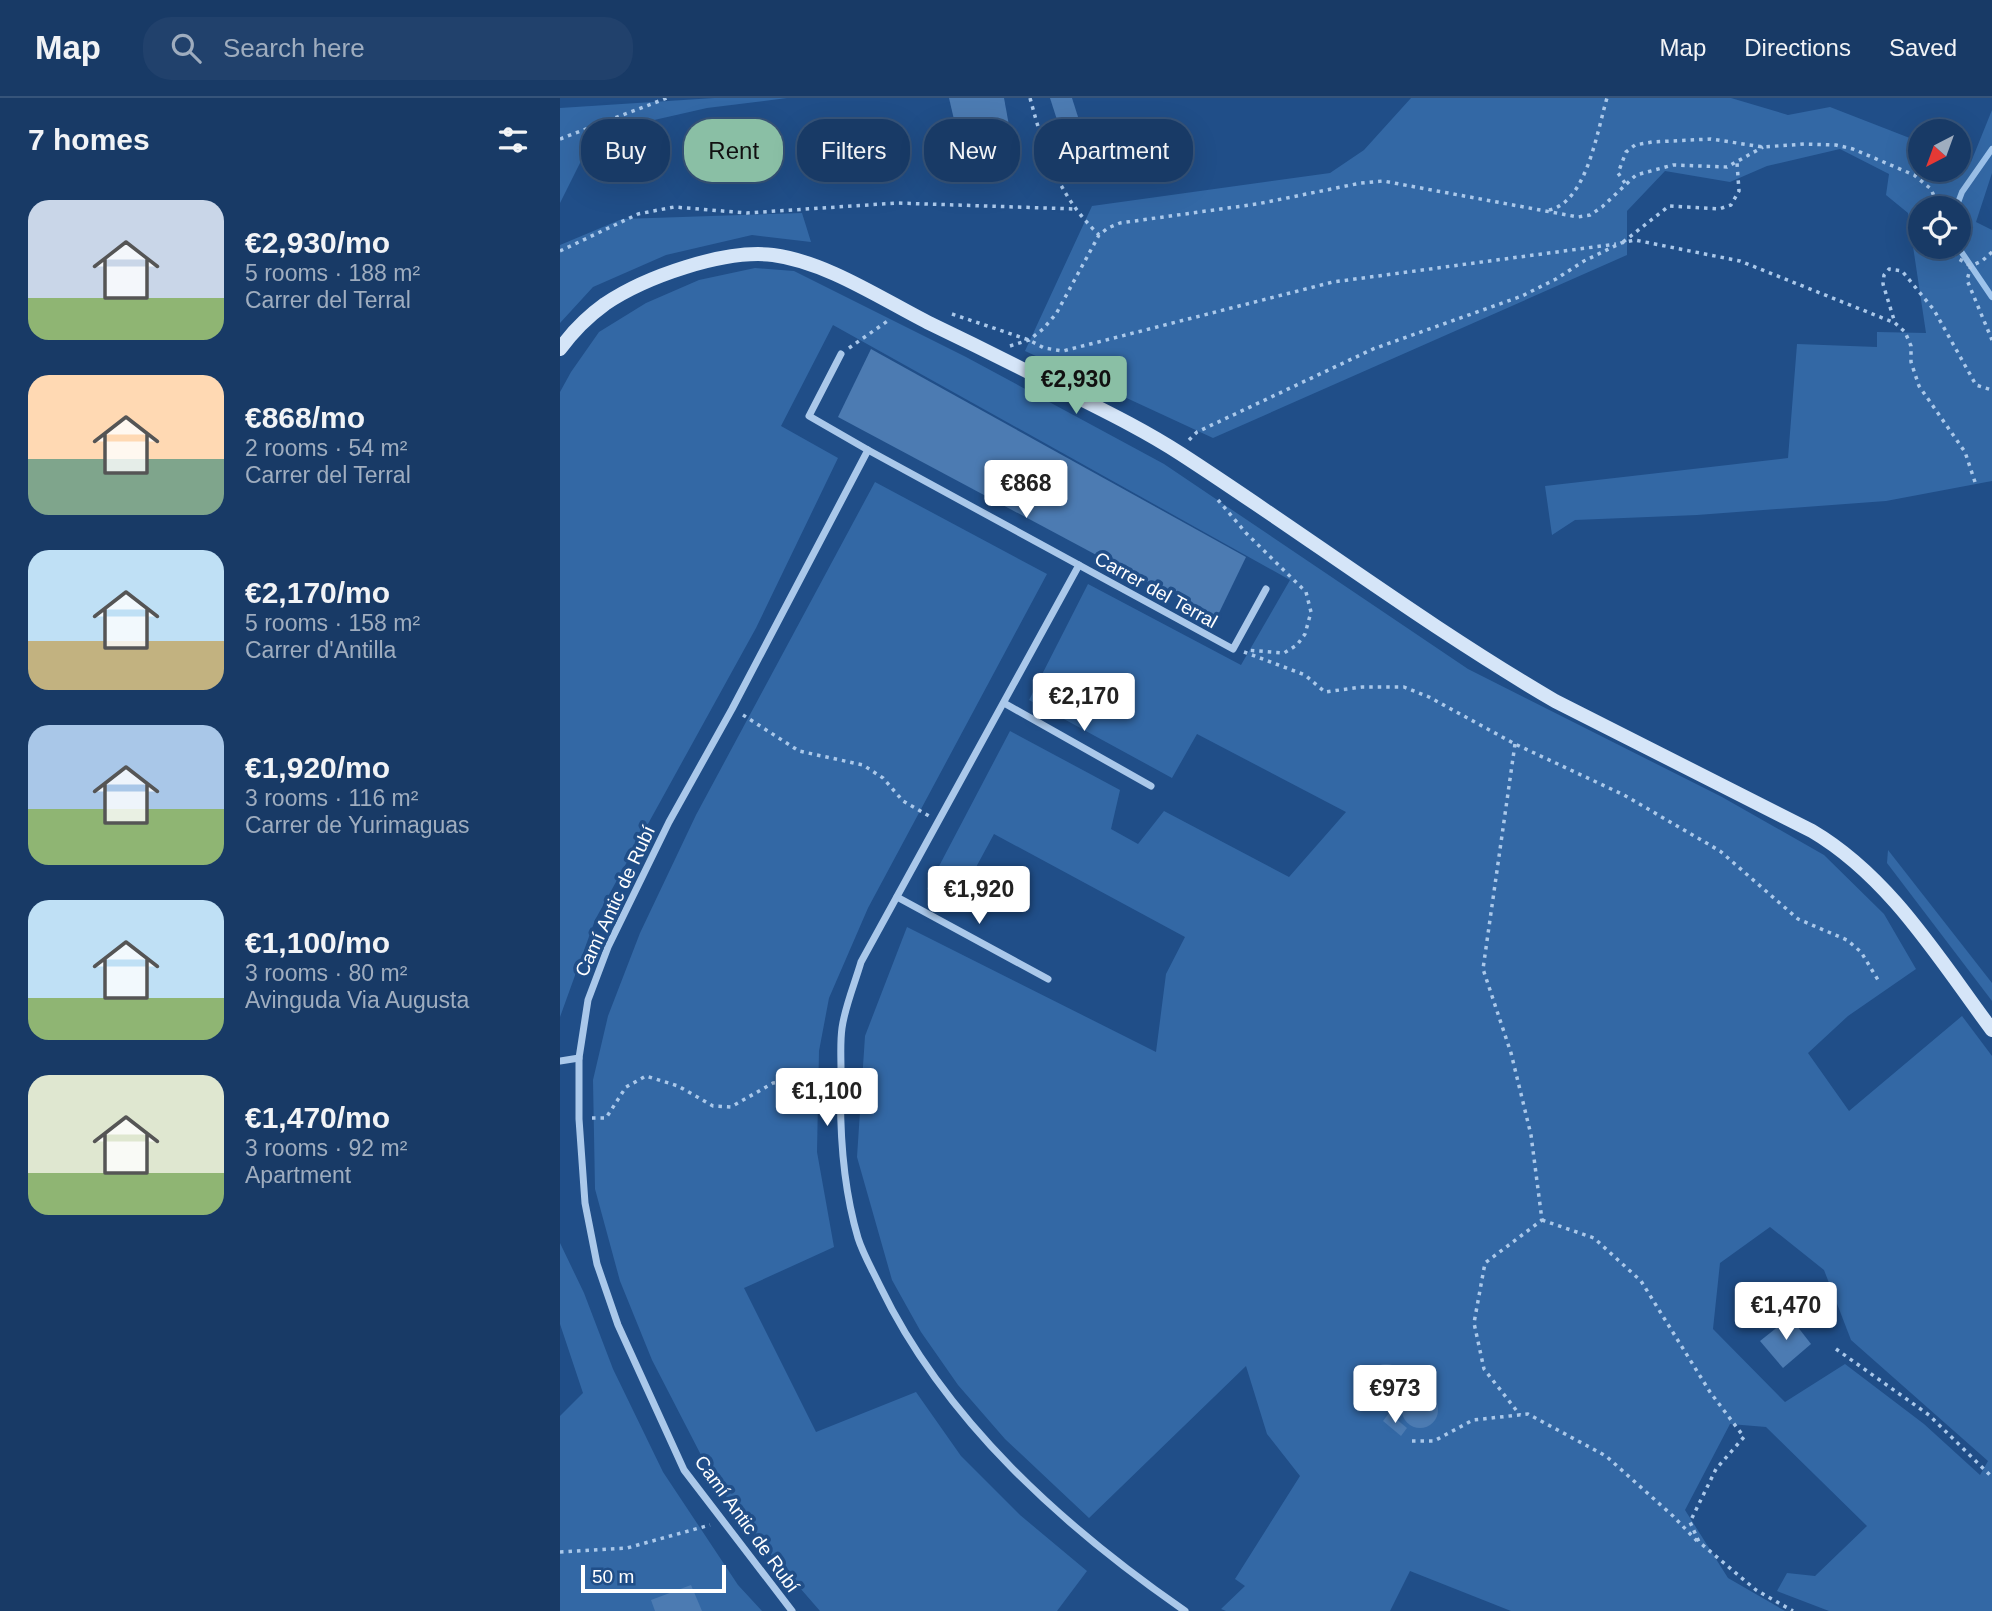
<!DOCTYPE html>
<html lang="en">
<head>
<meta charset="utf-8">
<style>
	:root { --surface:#183a66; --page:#21416c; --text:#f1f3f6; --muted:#9fadbf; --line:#36547a; --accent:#8abfa5 }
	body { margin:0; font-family:Arial,sans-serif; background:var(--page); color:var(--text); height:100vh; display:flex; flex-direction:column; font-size:26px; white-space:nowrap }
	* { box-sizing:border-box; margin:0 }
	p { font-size:23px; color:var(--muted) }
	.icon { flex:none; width:38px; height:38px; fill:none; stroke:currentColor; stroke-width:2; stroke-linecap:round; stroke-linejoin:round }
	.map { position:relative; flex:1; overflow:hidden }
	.side { display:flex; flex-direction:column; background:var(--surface); width:560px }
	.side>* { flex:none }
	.banner { position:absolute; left:21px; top:21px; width:665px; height:63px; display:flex; gap:14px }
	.needle { width:46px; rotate:221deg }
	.buttons { position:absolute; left:1348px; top:21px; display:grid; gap:14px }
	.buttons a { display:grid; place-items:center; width:63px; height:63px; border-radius:50%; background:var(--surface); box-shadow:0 7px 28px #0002,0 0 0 2px var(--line); font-size:35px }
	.scale { position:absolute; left:21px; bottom:18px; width:145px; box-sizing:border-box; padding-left:7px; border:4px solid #fff; border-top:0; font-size:19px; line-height:24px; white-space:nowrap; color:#fff; -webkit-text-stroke:5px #204e88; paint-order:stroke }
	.price { position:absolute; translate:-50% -60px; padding:0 16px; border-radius:7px; background:#fff; color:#222; font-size:23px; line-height:46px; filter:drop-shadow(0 2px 4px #0008) }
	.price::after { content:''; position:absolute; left:50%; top:42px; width:21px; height:16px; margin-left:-10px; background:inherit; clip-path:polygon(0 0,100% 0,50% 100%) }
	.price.active { background:var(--accent); color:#111 }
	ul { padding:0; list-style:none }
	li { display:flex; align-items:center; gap:21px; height:175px; padding:0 28px }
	li span { display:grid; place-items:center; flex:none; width:196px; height:140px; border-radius:21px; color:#555 }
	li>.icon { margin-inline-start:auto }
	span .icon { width:84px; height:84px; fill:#fffc; stroke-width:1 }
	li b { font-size:30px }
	h2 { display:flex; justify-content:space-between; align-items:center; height:84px; padding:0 28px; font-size:30px }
	.chip { padding:0 24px; border-radius:28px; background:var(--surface); box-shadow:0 7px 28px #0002,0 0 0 2px var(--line); font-size:24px; line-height:63px }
	.chip.active { background:var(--accent); color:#111 }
	header { display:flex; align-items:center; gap:42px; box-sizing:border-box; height:98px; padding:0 35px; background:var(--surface); border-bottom:2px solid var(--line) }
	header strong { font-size:33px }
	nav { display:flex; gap:38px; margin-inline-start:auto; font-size:24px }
	.search { width:490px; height:63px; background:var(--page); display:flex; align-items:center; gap:18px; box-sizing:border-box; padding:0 24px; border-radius:28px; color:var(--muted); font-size:26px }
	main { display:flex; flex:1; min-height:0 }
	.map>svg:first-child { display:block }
	.green { fill:#3368a5; fill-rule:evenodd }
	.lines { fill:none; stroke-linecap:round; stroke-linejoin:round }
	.stream { stroke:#9dc3ec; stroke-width:6 }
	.building { fill:#4c7bb2 }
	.path { stroke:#aac8ea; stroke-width:3.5; stroke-dasharray:3.5 5; stroke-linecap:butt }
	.minor { stroke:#aac8ea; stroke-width:7 }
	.secondary { stroke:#d5e5f8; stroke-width:14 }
	.labels { text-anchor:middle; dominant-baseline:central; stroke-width:7; stroke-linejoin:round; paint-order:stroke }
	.street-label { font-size:19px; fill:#fff; stroke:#204e88 }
</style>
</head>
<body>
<header>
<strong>Map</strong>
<div class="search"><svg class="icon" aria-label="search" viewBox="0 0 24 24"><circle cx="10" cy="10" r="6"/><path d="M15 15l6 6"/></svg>Search here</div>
<nav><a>Map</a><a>Directions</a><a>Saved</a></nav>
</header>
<main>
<section class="side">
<h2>7 homes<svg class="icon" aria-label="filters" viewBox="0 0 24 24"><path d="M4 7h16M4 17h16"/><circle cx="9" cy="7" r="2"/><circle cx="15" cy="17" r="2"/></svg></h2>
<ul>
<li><span style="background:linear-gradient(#c9d6e8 70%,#8fb573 0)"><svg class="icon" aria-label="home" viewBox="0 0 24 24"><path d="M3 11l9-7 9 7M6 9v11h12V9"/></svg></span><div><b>€2,930/mo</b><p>5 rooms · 188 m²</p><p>Carrer del Terral</p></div></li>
<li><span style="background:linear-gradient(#ffd9b3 60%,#7fa58c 0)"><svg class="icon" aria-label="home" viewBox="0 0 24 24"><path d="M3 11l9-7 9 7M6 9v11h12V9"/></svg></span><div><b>€868/mo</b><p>2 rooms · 54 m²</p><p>Carrer del Terral</p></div></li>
<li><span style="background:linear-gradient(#bfe0f5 65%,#c2b280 0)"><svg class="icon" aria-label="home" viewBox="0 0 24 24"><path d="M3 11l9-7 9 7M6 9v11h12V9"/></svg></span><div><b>€2,170/mo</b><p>5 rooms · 158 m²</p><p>Carrer d'Antilla</p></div></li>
<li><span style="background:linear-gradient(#a9c7e8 60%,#8fb573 0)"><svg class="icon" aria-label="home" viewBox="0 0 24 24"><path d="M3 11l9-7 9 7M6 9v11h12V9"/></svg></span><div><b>€1,920/mo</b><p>3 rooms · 116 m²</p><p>Carrer de Yurimaguas</p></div></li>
<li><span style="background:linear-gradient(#bfe0f5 70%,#8fb573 0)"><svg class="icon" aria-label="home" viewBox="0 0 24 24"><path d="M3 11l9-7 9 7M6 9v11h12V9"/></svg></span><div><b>€1,100/mo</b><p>3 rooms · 80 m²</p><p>Avinguda Via Augusta</p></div></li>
<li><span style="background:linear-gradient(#dfe7d0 70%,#8fb573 0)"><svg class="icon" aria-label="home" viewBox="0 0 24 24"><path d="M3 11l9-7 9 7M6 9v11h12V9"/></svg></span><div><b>€1,470/mo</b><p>3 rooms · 92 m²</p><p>Apartment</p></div></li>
</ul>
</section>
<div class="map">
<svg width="1432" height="1513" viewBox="0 0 1432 1513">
	<rect width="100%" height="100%" fill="#204e88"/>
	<g class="green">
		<path d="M 154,0 L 227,0 L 147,10 L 59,30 L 25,55 L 0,105 L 0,10 Z"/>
		<path d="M 851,0 L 1171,0 L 1228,17 L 1270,9 L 1360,44 L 1360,72 L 1398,72 L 1398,59 L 1411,64 L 1432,12 L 1432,75 L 1416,124 L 1432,132 L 1432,383 L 1326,403 L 1137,417 L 1015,422 L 992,437 L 985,388 L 1228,360 L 1237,246 L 1317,249 L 1317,234 L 1366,235 L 1348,115 L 1326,97 L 1329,76 L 1280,51 L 1207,68 L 1170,84 L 1105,73 L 1067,113 L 1067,157 L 653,340 L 465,253 L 532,108 L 770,75 L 804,52 ZM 1360,110 L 1398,110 L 1398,149 L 1360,149 Z"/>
		<path d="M 242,115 L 251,144 L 192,137 L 106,157 L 33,189 L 0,225 L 0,147 L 62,121 Z"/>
		<path d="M 195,170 L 234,173 L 406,259 L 604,366 L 908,571 L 1162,699 L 1264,757 L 1324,816 L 1356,871 L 1288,918 L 1248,955 L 1289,1013 L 1402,918 L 1432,958 L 1432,1513 L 1269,1513 L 1217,1493 L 1227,1475 L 1255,1478 L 1307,1428 L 1206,1329 L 1170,1326 L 1125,1412 L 1168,1480 L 1225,1513 L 951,1513 L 850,1473 L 830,1513 L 666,1513 L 661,1511 L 685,1488 L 675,1481 L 740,1378 L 707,1336 L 686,1268 L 529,1420 L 445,1341 L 398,1287 L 361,1234 L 332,1182 L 297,1059 L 305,938 L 347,829 L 596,954 L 606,876 L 625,839 L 434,736 L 395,808 L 367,791 L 450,633 L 560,692 L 551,731 L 578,746 L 604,713 L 729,779 L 786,714 L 637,636 L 612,680 L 469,602 L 528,486 L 681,567 L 730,482 L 273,227 L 221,328 L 278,360 L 196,530 L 35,822 L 0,919 L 0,294 L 11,274 L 39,234 L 86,205 L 139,182 ZM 1210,1129 L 1264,1172 L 1291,1242 L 1428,1363 L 1420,1377 L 1364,1326 L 1285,1266 L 1225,1304 L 1153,1231 L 1160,1165 Z"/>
		<path d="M 315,384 L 487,476 L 308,810 L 269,900 L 259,953 L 257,1054 L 274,1149 L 184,1190 L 256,1334 L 356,1294 L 401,1358 L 460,1417 L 527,1473 L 497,1513 L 260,1513 L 180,1421 L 141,1357 L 92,1262 L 60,1183 L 35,1091 L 33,982 L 48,918 L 80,835 L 136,717 Z"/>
		<path d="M 1328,752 L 1432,885 L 1432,903 L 1327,765 Z"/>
		<path d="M 0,1145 L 24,1195 L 53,1271 L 103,1374 L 178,1487 L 202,1513 L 0,1513 L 0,1318 L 23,1295 L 0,1226 Z"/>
	</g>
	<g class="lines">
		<g class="stream">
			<path d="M 1396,110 L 1402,94 L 1432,51"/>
			<path d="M 1398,149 L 1432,199"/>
		</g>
	</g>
	<g class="building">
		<path d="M 389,0 L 444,0 L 450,33 L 399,43 Z"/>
		<path d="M 490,0 L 512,0 L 519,22 L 499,28 Z"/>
		<path d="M 311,251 L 686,459 L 656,521 L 278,319 Z"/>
		<path d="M 1230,1219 L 1251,1246 L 1223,1270 L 1200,1243 Z"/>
		<circle cx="826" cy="1284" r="18"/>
		<circle cx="860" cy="1312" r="18"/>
		<path d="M 829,1315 L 847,1330 L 841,1338 L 823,1323 Z"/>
		<path d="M 131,1487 L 142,1513 L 95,1513 L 91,1502 Z"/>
	</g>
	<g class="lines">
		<g class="path">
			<path d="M 470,0 C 485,55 497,96 539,137"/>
			<path d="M 0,41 L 107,0"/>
			<path d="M 1065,85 L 1058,75 L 1066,54 L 1075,47 L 1092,44 L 1151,41 L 1203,49 L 1244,46 L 1276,47 L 1293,51 L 1354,77 L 1371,91 L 1379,110"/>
			<path d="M 989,112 C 1027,104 1037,33 1047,0"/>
			<path d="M 1063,144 L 1109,108 L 1159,111 L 1171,107 L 1179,93 L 1177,65"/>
			<path d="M 1388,149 L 1399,161 L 1411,168"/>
			<path d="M 0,153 L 78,116 L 114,109 L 187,115 L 337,105 L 515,111"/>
			<path d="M 1432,154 L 1422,163 L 1411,168 L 1407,182 L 1432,242"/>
			<path d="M 392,216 L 469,242 L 484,250 L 503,253 L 773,184 L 1056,146"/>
			<path d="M 450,248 L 469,242 L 483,231 L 496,216 L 539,137 L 548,130 L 560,125 L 697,106 L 801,85 L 823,83 L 1018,119 L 1030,117 L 1042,109 L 1076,77 L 1113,67 L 1167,69 L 1203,49"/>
			<path d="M 289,250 L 329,222"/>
			<path d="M 629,342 L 637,334 L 813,251 L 962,198 L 996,181 L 1024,163 L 1061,145 L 1075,142 L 1180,163 L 1335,225"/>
			<path d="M 1415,384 L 1405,354 L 1359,288 L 1351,264 L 1351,248 L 1345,234 L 1335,225 L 1323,186 L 1324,177 L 1329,171 L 1342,173 L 1374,212 L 1416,287 L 1432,292"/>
			<path d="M 658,402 L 686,435 L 746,494 L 751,514 L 745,536 L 737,547 L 724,555 L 686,552"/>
			<path d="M 684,554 L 745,577 L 765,594 L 802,589 L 844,589 L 869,599 L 955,646 L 1064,697 L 1160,753 L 1238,821 L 1287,842 L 1301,854 L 1318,882"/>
			<path d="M 183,617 L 239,653 L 303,667 L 323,680 L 343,703 L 369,718"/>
			<path d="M 955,646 L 923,871 L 951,955 L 971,1037 L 982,1122 L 925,1165 L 914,1225 L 924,1271 L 960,1317"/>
			<path d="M 32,1020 L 46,1020 L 66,989 L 86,978 L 118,988 L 153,1008 L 171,1009 L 213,985 L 229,983 L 267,1001"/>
			<path d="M 982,1122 L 1034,1140 L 1081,1183 L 1150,1294 L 1184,1339 L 1156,1371 L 1130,1424 L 1139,1444 L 1196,1492 L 1233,1513"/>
			<path d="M 1276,1251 L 1369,1317 L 1432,1379"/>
			<path d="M 852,1343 L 874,1343 L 913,1322 L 968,1316 L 1046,1358 L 1113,1418 L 1137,1443"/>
			<path d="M 0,1454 L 67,1450 L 150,1427"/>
		</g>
		<g class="minor">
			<path d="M 281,256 L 249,318 L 308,352 L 673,551 L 706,491"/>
			<path d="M 519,467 L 301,864 C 295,885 285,908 282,930 C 280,944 281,958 281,972 C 279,1029 282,1086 298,1140 C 303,1156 313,1173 320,1188 C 385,1323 504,1429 625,1513"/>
			<path d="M 444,605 L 591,688"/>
			<path d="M 337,799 L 488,881"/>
			<path d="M 0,963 L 19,960"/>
			<path d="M 232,1513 L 124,1372 L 58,1227 L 37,1166 L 25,1105 L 19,1021 L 19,960 L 28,902 L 48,849 L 109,724 L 172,611 L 308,352"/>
		</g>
		<path class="secondary" d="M 0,251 C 13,233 27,219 45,206 C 85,179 164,151 213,157 C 267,164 323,202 371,226 C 419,249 467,273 515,298 C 551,316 587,334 621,356 C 746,437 865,527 995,603 L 1252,733 C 1330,779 1379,861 1432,932"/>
	</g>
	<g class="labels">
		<g class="street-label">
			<text transform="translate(596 492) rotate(29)">Carrer del Terral</text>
			<text transform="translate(55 803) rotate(-65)">Camí Antic de Rubí</text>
			<text transform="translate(187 1426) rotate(54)">Camí Antic de Rubí</text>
		</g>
	</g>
</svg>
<div class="buttons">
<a><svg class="needle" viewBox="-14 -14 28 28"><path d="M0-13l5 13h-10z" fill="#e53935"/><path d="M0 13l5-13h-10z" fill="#9fadbf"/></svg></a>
<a><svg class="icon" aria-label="locate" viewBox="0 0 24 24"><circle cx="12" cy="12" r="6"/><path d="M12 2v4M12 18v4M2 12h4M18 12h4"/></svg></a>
</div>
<div class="scale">50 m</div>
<b class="price active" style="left:516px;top:318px">€2,930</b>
<b class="price" style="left:466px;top:422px">€868</b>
<b class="price" style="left:524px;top:635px">€2,170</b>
<b class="price" style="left:419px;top:828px">€1,920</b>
<b class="price" style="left:267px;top:1030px">€1,100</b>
<b class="price" style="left:1226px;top:1244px">€1,470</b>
<b class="price" style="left:835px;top:1327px">€973</b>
<div class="banner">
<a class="chip">Buy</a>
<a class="chip active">Rent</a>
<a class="chip">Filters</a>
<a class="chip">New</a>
<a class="chip">Apartment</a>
</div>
</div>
</main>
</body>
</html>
